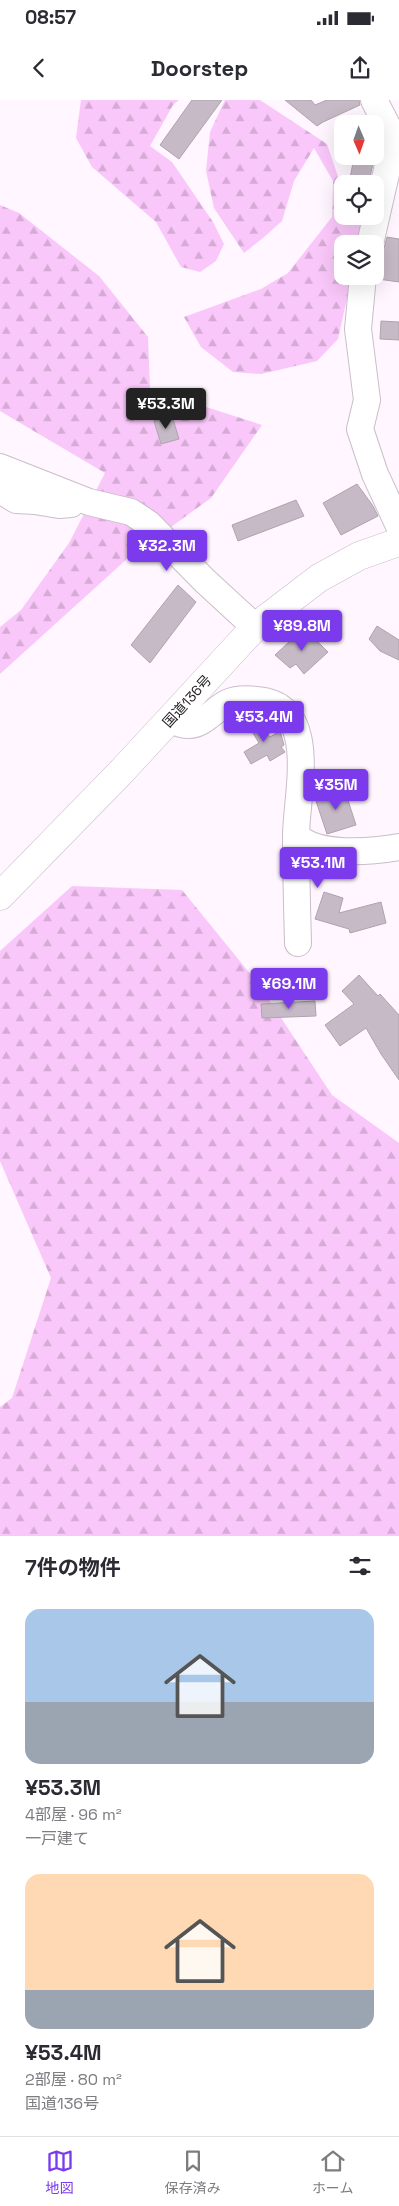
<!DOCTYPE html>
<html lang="ja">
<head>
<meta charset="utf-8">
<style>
	:root { --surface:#fff; --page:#f2f2f3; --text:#2b2b33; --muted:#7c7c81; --line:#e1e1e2; --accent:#7c3aed }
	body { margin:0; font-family:"Space Grotesk","Noto Sans JP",sans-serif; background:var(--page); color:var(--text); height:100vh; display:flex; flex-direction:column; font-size:19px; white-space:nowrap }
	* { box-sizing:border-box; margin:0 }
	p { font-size:16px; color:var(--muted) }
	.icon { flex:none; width:28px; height:28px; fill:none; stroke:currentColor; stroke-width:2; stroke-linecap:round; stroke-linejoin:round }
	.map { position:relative; height:1436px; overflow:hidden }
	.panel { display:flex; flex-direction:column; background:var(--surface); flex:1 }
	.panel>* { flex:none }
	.needle { width:32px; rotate:178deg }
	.controls { position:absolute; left:334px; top:15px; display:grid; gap:10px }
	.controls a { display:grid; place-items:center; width:50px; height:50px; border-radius:10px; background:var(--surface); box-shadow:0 5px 20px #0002; font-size:25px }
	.price { position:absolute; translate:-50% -42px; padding:0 11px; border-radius:5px; background:var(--accent); color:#fff; font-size:16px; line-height:32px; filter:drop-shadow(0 1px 2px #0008) }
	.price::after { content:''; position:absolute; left:50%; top:30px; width:15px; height:11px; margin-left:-8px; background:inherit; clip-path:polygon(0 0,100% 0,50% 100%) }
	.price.current { background:#222; color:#fff }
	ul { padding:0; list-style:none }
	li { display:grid; align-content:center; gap:10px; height:265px; padding:0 25px }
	li span { display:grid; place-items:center; height:155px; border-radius:15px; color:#555 }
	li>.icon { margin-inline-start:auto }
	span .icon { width:90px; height:90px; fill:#fffc; stroke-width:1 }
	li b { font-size:21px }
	h2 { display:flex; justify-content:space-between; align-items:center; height:60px; padding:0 25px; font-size:21px }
	.status { display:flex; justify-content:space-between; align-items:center; height:35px; padding:0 25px; background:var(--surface); direction:ltr }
	.status svg { height:14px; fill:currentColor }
	header { display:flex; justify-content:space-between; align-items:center; height:65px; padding:0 25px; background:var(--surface); font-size:22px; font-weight:600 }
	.dock { display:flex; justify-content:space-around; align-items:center; height:70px; border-top:1px solid var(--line); background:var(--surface); font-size:14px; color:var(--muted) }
	.dock a { display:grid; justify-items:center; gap:2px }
	.dock .current { color:var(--accent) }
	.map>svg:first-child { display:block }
	.forest { fill:url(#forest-firs) }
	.building { fill:#c5bac5; stroke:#aea3ae }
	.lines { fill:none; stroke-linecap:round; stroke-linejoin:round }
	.minor-casing { stroke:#c9bec9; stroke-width:28 }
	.highway-casing { stroke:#c9bec9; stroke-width:29 }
	.minor { stroke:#fff; stroke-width:26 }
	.highway { stroke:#fff; stroke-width:28 }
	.labels { text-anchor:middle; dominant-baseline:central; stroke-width:4.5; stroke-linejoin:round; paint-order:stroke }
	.street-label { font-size:14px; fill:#262226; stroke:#fff }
</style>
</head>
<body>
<div class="status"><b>08:57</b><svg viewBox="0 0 49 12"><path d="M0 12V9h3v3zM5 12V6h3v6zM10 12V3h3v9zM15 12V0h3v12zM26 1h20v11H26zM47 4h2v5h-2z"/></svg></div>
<header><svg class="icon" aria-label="back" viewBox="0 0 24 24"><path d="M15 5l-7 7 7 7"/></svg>Doorstep<svg class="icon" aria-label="share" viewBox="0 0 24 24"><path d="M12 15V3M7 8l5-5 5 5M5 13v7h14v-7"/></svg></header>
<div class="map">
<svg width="399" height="1436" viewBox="0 0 399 1436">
	<defs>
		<pattern id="forest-firs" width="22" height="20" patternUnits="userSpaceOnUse" patternTransform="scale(1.25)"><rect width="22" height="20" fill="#f9c7f9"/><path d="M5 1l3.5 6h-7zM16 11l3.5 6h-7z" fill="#d5abd5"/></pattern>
	</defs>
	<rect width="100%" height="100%" fill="#fff6ff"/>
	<g class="forest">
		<path d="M 81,0 L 179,0 L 173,5 L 150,46 L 172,62 L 213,122 L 224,144 L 216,161 L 200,172 L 181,167 L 156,122 L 92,67 L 76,38 Z"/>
		<path d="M 225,0 L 260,0 L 327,44 L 342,88 L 342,116 L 365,116 L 359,144 L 342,144 L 342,176 L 352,176 L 338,239 L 317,261 L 261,274 L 233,272 L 201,247 L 184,217 L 261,189 L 288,173 L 332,117 L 333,81 L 314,48 L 294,81 L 282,121 L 263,138 L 244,153 L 214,108 L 206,71 L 210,32 Z"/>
		<path d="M 0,105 L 19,113 L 99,176 L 148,237 L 150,289 L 262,325 L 211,398 L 128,458 L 0,574 L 0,527 L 21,510 L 69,443 L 105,373 L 0,311 Z"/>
		<path d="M 72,786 L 182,790 L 260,886 L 332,995 L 399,1043 L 399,1436 L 0,1436 L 0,1307 L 12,1298 L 51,1178 L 0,1061 L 0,851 Z"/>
	</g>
	<g class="building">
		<path d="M 192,0 L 222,0 L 179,59 L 160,45 Z"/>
		<path d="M 285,0 L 311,0 L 315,5 L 327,0 L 359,0 L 360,5 L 323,22 L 317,26 Z"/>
		<path d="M 354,57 L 374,60 L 368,84 L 349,84 Z"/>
		<path d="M 387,137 L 399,139 L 399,182 L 378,179 L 376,168 L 377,157 L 384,148 Z"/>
		<path d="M 381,221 L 399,222 L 399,240 L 380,239 Z"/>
		<path d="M 172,316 L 179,339 L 161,344 L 154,321 Z"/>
		<path d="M 357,384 L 373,406 L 378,416 L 341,435 L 323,403 Z"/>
		<path d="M 296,400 L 304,416 L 238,441 L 232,425 Z"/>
		<path d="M 178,485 L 196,502 L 150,563 L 131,545 Z"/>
		<path d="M 377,526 L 399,540 L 399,560 L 380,551 L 369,539 Z"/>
		<path d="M 304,528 L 328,552 L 304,574 L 296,564 L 290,568 L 275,555 Z"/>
		<path d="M 251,616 L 270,637 L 280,631 L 284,645 L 281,647 L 285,652 L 270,661 L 267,655 L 251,664 L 244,652 L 259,643 L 245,620 Z"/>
		<path d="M 344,688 L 356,725 L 327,734 L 315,698 Z"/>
		<path d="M 324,792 L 343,798 L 339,813 L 381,802 L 386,823 L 350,833 L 349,829 L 315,819 Z"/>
		<path d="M 359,875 L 378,896 L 380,894 L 399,915 L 399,980 L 381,954 L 366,928 L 340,946 L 325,925 L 354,904 L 342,891 Z"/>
		<path d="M 315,901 L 316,916 L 262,918 L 261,904 Z"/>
	</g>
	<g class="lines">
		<g class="minor-casing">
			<g id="minor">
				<path d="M 370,144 L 394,39 L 374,0"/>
				<path d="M 363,176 L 358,229 L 367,300 L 360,329 L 375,374 L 399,426"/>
				<path d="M 0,367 L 89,402 L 131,412 L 149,424 L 205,481 L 255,527"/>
				<path d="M 0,390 L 16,400 L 35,401 L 59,405 L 71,404"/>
				<path d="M 170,620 C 175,622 182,625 188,625 C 202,626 215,609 227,603 C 235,599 248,599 257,600 C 321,605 296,695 296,736 C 296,771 297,807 298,843"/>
				<path d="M 296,735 C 315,757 371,752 399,747"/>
			</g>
		</g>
		<g class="highway-casing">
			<path id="highway" d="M 0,796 L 122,671 L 255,527 L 319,478 L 359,456 L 399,442"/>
		</g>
		<use href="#minor" class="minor"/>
		<use href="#highway" class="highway"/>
	</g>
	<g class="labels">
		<g class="street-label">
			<text transform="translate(187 601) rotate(-48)">国道136号</text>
		</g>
	</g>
</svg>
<div class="controls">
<a><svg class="needle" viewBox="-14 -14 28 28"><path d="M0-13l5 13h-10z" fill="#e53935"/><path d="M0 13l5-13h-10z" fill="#7c7c81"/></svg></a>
<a><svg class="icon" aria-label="locate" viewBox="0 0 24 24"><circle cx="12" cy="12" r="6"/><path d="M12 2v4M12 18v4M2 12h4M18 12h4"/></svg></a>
<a><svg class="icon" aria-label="layers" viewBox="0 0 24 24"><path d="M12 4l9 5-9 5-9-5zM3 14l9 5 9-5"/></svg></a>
</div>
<b class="price current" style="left:166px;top:330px">¥53.3M</b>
<b class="price" style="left:167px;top:472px">¥32.3M</b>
<b class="price" style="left:302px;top:552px">¥89.8M</b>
<b class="price" style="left:264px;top:643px">¥53.4M</b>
<b class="price" style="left:336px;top:711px">¥35M</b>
<b class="price" style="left:318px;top:789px">¥53.1M</b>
<b class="price" style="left:289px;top:910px">¥69.1M</b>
</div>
<section class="panel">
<h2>7件の物件<svg class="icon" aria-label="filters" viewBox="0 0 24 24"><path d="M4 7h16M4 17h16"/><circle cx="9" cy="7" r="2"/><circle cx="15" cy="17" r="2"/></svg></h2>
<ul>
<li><span style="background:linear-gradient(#a9c7e8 60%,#9aa5b1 0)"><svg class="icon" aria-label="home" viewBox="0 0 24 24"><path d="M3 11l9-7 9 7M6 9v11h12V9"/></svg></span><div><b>¥53.3M</b><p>4部屋 · 96 m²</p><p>一戸建て</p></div></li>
<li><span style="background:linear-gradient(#ffd9b3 75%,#9aa5b1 0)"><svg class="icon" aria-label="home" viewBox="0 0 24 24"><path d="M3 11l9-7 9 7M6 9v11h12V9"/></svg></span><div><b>¥53.4M</b><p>2部屋 · 80 m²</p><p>国道136号</p></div></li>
</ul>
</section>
<nav class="dock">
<a class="current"><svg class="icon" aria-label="map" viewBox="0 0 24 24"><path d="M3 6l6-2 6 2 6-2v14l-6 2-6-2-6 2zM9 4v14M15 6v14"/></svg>地図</a>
<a><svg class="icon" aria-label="saved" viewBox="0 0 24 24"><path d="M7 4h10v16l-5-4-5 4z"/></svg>保存済み</a>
<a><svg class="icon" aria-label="home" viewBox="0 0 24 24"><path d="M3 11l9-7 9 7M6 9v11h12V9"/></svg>ホーム</a>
</nav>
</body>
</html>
